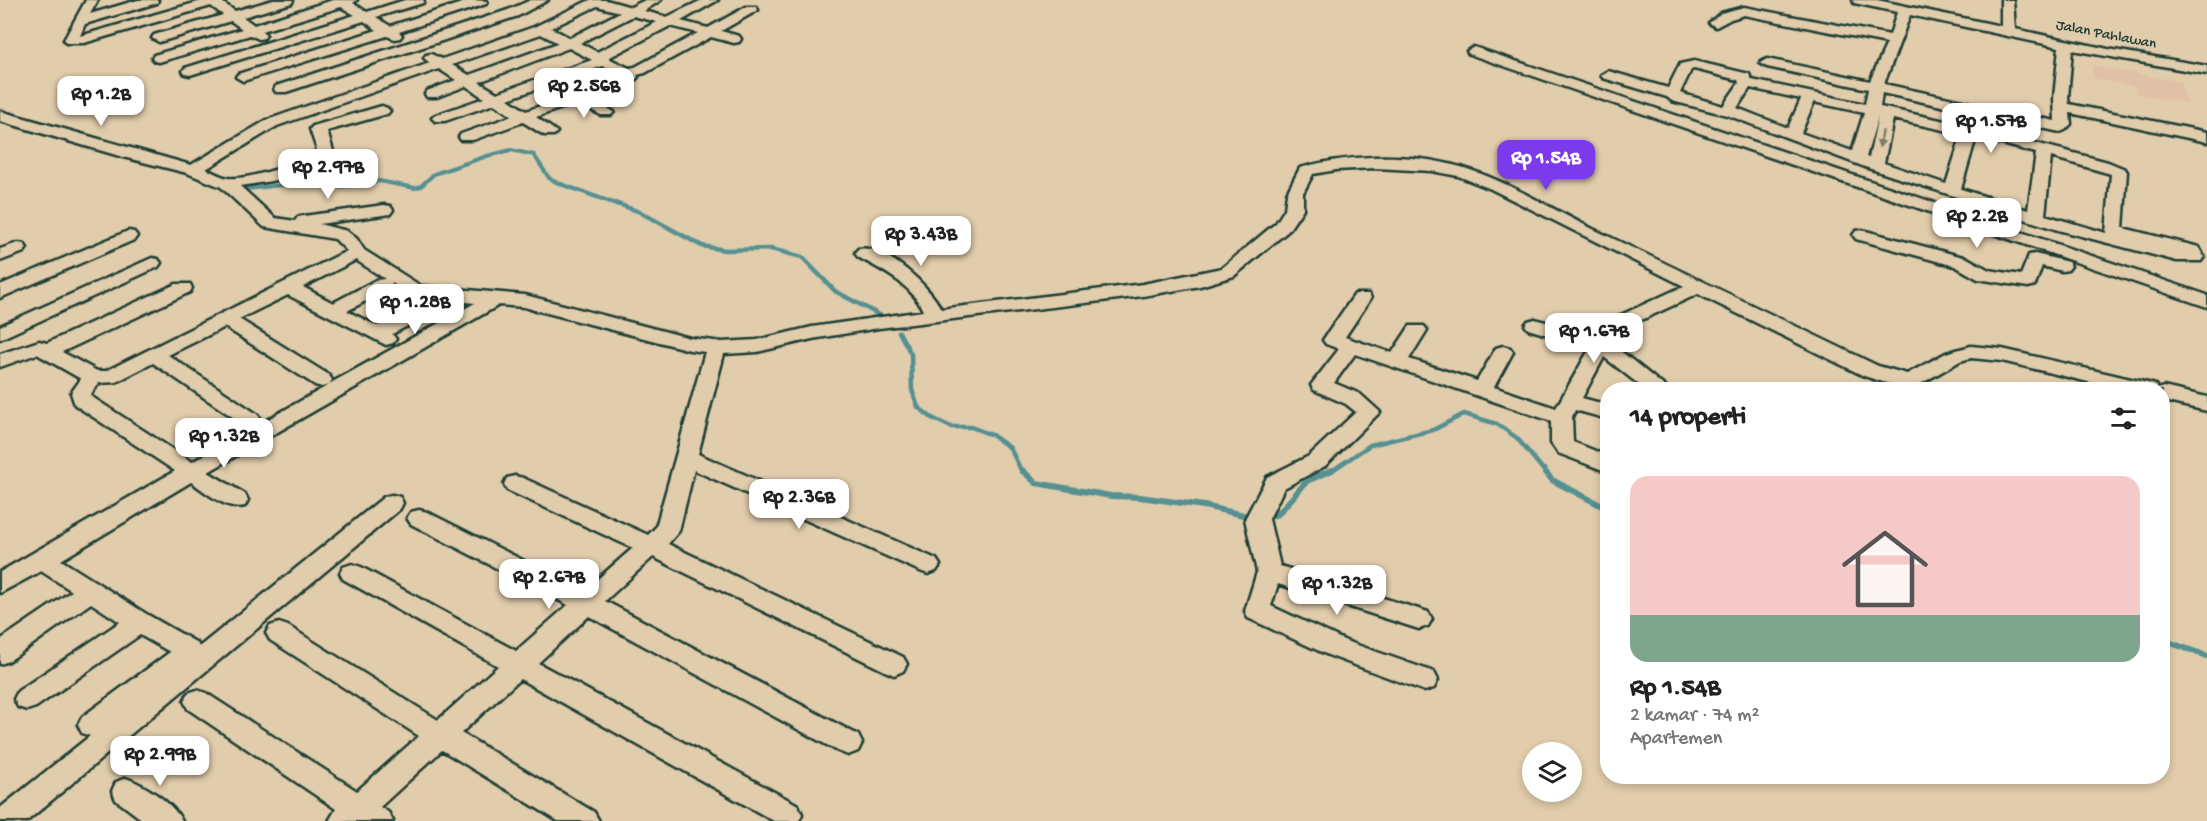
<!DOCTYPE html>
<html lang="id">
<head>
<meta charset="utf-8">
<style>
	:root { --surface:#fff; --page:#f6f6f6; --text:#222; --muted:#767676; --accent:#7c3aed }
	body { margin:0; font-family:"Gochi Hand",sans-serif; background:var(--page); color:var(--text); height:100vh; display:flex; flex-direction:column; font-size:22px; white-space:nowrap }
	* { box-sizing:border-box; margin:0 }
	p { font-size:20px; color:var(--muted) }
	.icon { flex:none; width:33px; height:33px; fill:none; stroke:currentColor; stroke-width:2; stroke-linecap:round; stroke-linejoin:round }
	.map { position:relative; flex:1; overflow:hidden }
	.panel { position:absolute; left:1600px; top:382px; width:570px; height:402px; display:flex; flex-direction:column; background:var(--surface); border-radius:24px; box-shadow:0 3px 9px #0003 }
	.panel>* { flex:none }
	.tools { position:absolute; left:1522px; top:742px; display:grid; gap:12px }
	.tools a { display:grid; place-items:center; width:60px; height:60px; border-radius:50%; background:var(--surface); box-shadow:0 3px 9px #0003; font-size:30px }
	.price { position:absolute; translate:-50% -51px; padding:0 14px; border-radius:12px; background:#fff; color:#222; font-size:20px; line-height:39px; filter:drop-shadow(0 2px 3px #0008) }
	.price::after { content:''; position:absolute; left:50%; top:36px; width:18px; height:14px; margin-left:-9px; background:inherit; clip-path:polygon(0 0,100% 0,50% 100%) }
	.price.on { background:var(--accent); color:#fff }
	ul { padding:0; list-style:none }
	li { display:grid; align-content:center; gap:12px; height:318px; padding:0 30px }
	li span { display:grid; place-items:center; height:186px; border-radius:18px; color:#555 }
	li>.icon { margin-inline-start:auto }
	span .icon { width:108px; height:108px; fill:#fffc; stroke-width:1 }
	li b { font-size:26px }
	h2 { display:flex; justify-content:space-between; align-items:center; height:72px; padding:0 30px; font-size:26px }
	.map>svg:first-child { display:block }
	.built { fill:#e0c0a6 }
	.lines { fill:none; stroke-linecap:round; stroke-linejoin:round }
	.stream-far2 { stroke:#549092; stroke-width:4 }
	.stream-far1 { stroke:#549092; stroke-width:4.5 }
	.stream { stroke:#549092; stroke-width:6 }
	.minor-casing { stroke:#1f3d34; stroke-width:5 }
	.minor { fill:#e1ccab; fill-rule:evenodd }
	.oneway { fill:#767d6a }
	.labels { text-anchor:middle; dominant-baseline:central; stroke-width:4.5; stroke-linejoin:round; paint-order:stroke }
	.far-street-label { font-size:15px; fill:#1f3d34; stroke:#e1ccab }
</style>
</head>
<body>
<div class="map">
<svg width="2207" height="821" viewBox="0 0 2207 821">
	<rect width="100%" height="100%" fill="#e1ccab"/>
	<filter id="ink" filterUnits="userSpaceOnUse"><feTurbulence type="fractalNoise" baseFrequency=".0167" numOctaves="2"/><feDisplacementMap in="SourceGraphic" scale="12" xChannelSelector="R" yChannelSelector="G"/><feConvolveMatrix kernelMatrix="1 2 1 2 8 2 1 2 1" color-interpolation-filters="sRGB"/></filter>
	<g filter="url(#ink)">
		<path class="built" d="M 2092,66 L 2180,82 L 2187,103 L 2137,94 L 2134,86 L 2094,78 Z"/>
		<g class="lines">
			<path class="stream-far2" d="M 238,190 L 299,183 L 340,187 L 379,181 L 415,188 L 421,186 L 434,174 L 487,156 L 511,150 L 534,155 L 549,178 L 558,183 L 619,205"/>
			<g class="stream-far1">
				<path d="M 615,203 L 640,212 L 702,246 L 725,250 L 771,249 L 802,257 L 835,291 L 885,318"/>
				<path d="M 899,332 L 911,354 L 912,390 L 918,407 L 932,418 L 951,427 L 971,427 L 992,435 L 1010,448 L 1022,472"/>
				<path d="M 1330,472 L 1370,445 L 1433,430 L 1464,414 L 1497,424 L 1517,438 L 1545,472"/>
			</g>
			<g class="stream">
				<path d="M 1022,470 L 1036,483 L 1111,496 L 1140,497 L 1204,506 L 1252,517"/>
				<path d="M 1544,470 L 1552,480 L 1608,509"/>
				<path d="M 1264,518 L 1278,514 L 1307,481 L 1332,470"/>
				<path d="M 2163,640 L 2207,656"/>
			</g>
			<g class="minor-casing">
				<g id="minor">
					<path d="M 86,0 L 98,0 L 90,14 L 138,0 L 158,0 L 157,3 L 85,24 L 80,36 L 205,0 L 225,0 L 223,3 L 235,11 L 273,0 L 293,0 L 292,3 L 243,17 L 254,25 L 333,0 L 357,0 L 353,3 L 367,12 L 405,0 L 424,0 L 423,3 L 376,17 L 390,26 L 471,0 L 487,1 L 486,4 L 399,32 L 402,35 L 400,38 L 395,39 L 387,36 L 243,81 L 236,77 L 238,74 L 377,30 L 364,21 L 190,75 L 185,74 L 183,71 L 185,68 L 355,15 L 341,7 L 262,31 L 266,35 L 264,38 L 259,39 L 250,35 L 159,62 L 154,61 L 152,58 L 154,55 L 242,29 L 231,21 L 159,42 L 152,38 L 154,35 L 223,15 L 211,6 L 84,43 L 66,43 L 64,40 Z"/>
					<path d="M 531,0 L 548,0 L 518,16 L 286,92 L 276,92 L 274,89 L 276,86 L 508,10 Z"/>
					<path d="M 590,0 L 606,0 L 631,7 L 645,0 L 661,0 L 644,11 L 667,17 L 702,0 L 718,0 L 681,21 L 708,28 L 746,7 L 756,7 L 758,10 L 721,31 L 739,36 L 741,39 L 739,42 L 734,43 L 711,37 L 645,73 L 637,75 L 638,77 L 632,83 L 591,98 L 614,112 L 611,115 L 601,115 L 577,103 L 536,117 L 557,132 L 554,135 L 544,135 L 523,122 L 473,140 L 461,140 L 459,137 L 461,134 L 512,116 L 494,104 L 445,121 L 435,121 L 432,118 L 435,115 L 484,98 L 466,86 L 437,97 L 427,97 L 425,94 L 427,91 L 456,80 L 439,69 L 277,126 L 206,169 C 213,172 221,177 228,178 C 248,180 302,164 317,150 L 310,129 L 313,126 L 382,106 L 387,108 L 390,111 L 387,114 L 327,131 L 333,151 C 313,178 270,181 240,186 L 275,218 L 295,221 L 298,217 L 304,216 L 384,205 L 390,206 L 393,210 L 390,214 L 319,224 L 347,231 L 357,239 L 364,250 L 421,286 L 525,295 L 690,338 L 722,342 L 757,340 L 812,327 L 923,311 C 912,284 882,270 858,257 L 855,253 L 858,249 C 883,243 931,287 941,309 L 1143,284 L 1222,268 L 1276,223 L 1285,209 L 1287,193 L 1300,168 C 1346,155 1402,153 1449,164 C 1501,176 1545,206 1593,229 C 1688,274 1783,320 1878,366 L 1907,374 L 1946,353 L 1971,346 L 2002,349 L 2148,383 L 2155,385 L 2158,389 L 2163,387 L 2207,397 L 2207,411 L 2163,401 L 2163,390 L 2121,390 L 2002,361 L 1971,358 L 1960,361 L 1917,386 L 1910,388 L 1893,385 L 1864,376 L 1698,294 L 1624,328 L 1612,344 L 1669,390 L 1646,390 L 1604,357 L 1582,398 L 1608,405 L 1608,419 L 1575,410 L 1572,417 L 1573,442 L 1608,456 L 1608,472 L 1558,453 L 1551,443 L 1551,421 L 1355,354 L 1334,383 L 1360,394 L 1380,412 L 1325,466 L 1284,488 L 1269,519 L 1280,566 L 1428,612 L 1432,619 L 1428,626 L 1419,629 L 1278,584 L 1271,606 L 1346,641 L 1434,672 L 1438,680 L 1434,688 L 1425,691 L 1328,655 L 1248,618 L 1245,611 L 1257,572 L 1245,519 L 1264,483 L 1267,477 L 1309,456 L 1356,412 L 1346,404 L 1314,390 L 1311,385 L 1339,349 L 1326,344 L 1323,340 L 1355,294 L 1369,294 L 1371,298 L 1345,337 L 1392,353 L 1410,326 L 1424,326 L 1427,330 L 1409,359 L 1477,381 L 1496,348 L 1503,346 L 1510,348 L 1513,352 L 1494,387 L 1556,408 L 1590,348 L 1528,329 L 1525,325 L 1528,321 L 1535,319 L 1596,337 L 1610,320 L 1684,286 L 1491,189 L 1458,176 L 1432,171 L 1375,168 L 1336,170 L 1313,174 L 1303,193 L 1303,209 L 1288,231 L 1234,276 L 1200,286 L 1143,296 L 879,328 L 812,339 L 757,352 L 724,354 L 698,454 L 936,559 L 940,565 L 936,571 L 928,574 L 920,571 L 694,470 L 679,531 L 668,544 L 903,657 L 907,664 L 903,671 L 894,675 L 885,671 L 653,557 L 605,601 L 858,735 L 862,743 L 858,751 L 848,755 L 838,751 L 589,616 L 538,663 L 798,805 L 802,814 L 799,821 L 774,821 L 520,679 L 461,733 L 594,812 L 599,821 L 558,821 L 442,750 L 380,807 L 388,812 L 393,821 L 329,821 L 336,809 L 188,709 L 184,701 L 188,693 L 197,690 L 206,693 L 357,791 L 419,736 L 270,640 L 266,633 L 270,626 L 279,623 L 288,626 L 438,720 L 498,666 L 343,579 L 340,573 L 343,567 L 352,564 L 361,567 L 516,651 L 568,605 L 411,524 L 407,518 L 411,512 L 419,510 L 427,512 L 584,591 L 633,548 L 507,490 L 504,484 L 507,478 L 515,476 L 523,478 L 648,535 L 656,527 L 705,352 L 690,350 L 524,307 L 499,305 L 208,472 L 245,494 L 248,500 L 245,506 C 227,511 206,492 191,482 L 61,560 L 148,615 L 197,643 L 199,647 L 384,497 L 392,495 L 400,497 L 403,503 L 400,509 L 27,821 L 0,821 L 0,808 L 90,736 L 82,733 L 78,725 L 82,717 L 170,652 L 140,635 L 36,707 L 27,710 L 18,707 L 14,699 L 18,691 L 120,622 L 91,603 L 9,661 L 0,664 L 0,640 L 72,591 L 41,571 L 0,593 L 0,572 L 175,471 L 75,405 L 71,393 L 81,379 L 37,354 L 0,367 L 0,354 L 39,341 L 47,343 L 176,284 L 190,284 L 192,288 L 190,292 L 62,352 L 97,371 L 106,371 L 347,251 L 335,239 L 264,227 L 221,187 L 187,173 L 123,157 L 0,121 L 0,111 L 191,165 L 267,120 L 430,63 L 424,58 L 426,55 L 431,54 L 442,59 L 534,27 ZM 597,6 L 620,12 L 570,38 L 551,28 ZM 633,16 L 657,22 L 597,52 L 580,43 ZM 670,26 L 698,33 L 635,67 L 629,68 L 608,58 ZM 541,34 L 558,43 L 469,75 L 452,65 ZM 569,48 L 592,60 L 497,93 L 479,82 ZM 603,66 L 622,77 L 526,111 L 508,99 ZM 356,260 L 385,279 L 376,280 L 333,303 L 303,287 ZM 392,283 L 408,294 L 431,299 L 377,326 L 347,311 L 390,288 ZM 288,295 L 386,345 L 393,343 L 396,339 L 392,334 L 444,307 L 446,303 L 445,300 L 475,303 L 329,384 L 332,380 L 329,375 L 239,319 ZM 225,327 L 315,385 L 322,387 L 329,385 L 192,462 L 92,397 L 91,394 L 99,383 L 116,382 L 153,363 L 243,424 L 250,426 L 257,424 L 261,419 L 257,414 L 168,355 Z"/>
					<path d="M 1853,0 L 1877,0 L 2001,26 L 2001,0 L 2013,0 L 2015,29 L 2108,49 L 2207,66 L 2207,74 L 2072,50 L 2068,98 L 2069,104 L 2207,132 L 2207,142 L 2070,113 L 2071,124 L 2065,130 L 2060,132 L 1882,93 L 1880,107 L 1978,128 L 2108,162 L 2125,169 L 2127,172 L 2123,228 L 2199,247 L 2204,257 L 2201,261 L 2177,261 L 2058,230 L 1865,167 L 1727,115 L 1672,101 L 1667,97 L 1603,78 L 1601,75 L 1608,71 L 1668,88 L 1680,64 L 1694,61 L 1749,74 L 1752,80 L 1865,104 L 1868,89 L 1767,67 L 1760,63 L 1767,59 L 1870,81 L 1887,43 L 1744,15 L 1731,19 L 1716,27 L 1709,23 L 1721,13 L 1744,7 L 1890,35 L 1897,12 L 1854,3 ZM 1910,15 L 2059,47 L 2054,98 L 2055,121 L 1884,84 ZM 1694,69 L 1738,80 L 1739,83 L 1723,106 L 1680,93 L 1691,70 ZM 1750,88 L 1801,99 L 1788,128 L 1737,108 ZM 1814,102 L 1864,113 L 1852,151 L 1801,133 ZM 1878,116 L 1869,158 L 1866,157 ZM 1893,119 L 1962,134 L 1946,184 L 1884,163 ZM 1976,137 L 2036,153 L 2028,210 L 1961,189 ZM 2051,157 L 2111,174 L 2106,233 L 2045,215 Z"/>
					<path d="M 1474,47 L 2207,295 L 2207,307 L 1469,54 L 1467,51 Z"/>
					<path d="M 1862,230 L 1967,258 L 1989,270 L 2021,275 L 2029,255 L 2035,254 L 2068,262 L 2071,266 L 2068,270 L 2062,271 L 2042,266 L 2035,285 L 2028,287 L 1978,279 L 1955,266 L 1856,239 L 1853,235 L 1856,231 Z"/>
					<path d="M 128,231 L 134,232 L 137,236 L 134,240 L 0,298 L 0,285 Z"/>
					<path d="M 18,243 L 24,244 L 27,248 L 24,252 L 0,261 L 0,249 Z"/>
					<path d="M 152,258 L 158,259 L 161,263 L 158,267 L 0,339 L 0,326 Z"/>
					<path d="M 126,778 C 145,785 173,803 182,821 L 144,821 L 116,800 L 112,791 L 116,782 Z"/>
				</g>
			</g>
			<use href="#minor" class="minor"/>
		</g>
		<defs><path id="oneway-solid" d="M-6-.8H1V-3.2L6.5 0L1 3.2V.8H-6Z" transform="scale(1.5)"/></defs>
		<use class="oneway" href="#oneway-solid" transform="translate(1881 139) rotate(102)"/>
	</g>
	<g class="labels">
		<g class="far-street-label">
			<text transform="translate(2106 35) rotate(11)">Jalan Pahlawan</text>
		</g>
	</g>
</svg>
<div class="tools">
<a><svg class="icon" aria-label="layers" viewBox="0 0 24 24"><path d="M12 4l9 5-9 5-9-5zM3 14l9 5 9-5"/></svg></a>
</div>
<b class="price" style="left:584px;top:119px">Rp 2.56B</b>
<b class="price" style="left:101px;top:127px">Rp 1.2B</b>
<b class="price" style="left:1991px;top:154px">Rp 1.57B</b>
<b class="price on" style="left:1546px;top:191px">Rp 1.54B</b>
<b class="price" style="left:328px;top:200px">Rp 2.97B</b>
<b class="price" style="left:1977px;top:249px">Rp 2.2B</b>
<b class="price" style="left:921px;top:267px">Rp 3.43B</b>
<b class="price" style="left:415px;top:335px">Rp 1.28B</b>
<b class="price" style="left:1594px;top:364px">Rp 1.67B</b>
<b class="price" style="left:224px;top:469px">Rp 1.32B</b>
<b class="price" style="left:799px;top:530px">Rp 2.36B</b>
<b class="price" style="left:549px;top:610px">Rp 2.67B</b>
<b class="price" style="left:1337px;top:616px">Rp 1.32B</b>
<b class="price" style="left:160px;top:787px">Rp 2.99B</b>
<section class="panel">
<h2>14 properti<svg class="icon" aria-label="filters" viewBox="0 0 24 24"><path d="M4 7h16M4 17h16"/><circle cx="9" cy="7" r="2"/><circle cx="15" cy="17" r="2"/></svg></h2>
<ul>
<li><span style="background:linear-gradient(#f6c9c9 75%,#7fa58c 0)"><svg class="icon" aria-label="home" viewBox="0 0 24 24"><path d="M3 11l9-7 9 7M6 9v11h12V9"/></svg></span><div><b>Rp 1.54B</b><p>2 kamar · 74 m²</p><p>Apartemen</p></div></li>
</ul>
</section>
</div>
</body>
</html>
